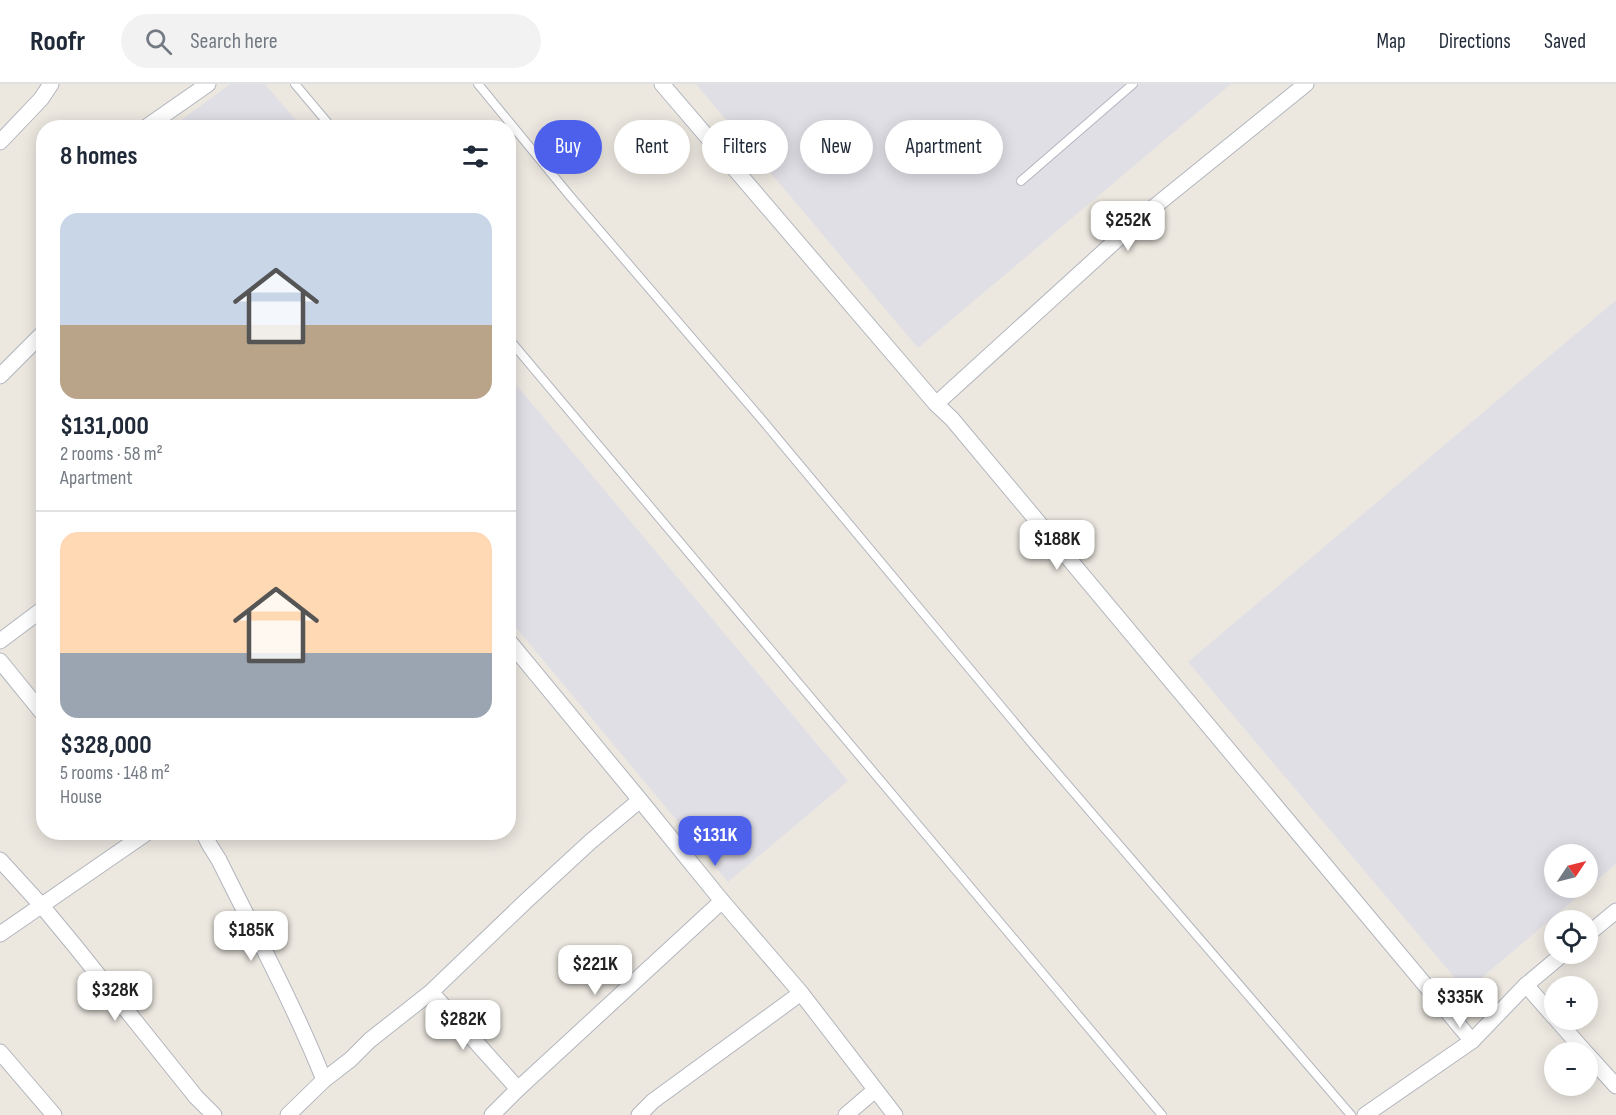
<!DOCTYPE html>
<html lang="en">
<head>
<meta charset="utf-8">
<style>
	:root { --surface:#fff; --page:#f2f2f3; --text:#1f2937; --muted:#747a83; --line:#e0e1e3; --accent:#4d60ec }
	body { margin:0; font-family:"Sofia Sans Condensed",sans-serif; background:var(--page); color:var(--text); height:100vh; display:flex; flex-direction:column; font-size:22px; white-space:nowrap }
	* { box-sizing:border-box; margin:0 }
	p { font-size:20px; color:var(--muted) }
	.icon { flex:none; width:33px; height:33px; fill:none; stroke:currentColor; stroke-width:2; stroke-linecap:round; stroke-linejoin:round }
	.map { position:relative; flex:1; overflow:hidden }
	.details { position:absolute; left:36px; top:36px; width:480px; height:720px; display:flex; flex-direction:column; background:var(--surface); border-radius:24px; box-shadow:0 3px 15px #0003 }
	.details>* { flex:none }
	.hud { position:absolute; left:534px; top:36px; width:570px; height:54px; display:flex; gap:12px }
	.needle { width:39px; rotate:55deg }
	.tools { position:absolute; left:1544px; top:760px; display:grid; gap:12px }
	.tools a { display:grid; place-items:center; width:54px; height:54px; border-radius:50%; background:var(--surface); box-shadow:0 3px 15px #0003; font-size:30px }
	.price { position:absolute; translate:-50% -51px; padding:0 14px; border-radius:12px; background:#fff; color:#222; font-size:20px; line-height:39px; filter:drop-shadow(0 2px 3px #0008) }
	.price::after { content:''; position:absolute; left:50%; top:36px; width:18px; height:14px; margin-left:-9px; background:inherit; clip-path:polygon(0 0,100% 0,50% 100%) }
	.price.active { background:var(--accent); color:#fff }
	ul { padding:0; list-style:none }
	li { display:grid; align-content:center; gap:12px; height:318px; padding:0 24px }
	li+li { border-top:2px solid var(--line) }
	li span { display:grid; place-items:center; height:186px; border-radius:18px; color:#555 }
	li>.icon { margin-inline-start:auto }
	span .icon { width:108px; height:108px; fill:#fffc; stroke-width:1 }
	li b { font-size:26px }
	h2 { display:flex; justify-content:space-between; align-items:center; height:72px; padding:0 24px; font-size:26px }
	.chip { padding:0 21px; border-radius:27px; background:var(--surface); box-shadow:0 3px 15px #0003; font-size:21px; line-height:54px }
	.chip.active { background:var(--accent); color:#fff }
	header { display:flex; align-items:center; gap:36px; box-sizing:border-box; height:84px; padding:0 30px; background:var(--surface); border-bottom:2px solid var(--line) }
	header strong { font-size:28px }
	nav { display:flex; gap:33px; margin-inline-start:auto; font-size:21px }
	.search { width:420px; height:54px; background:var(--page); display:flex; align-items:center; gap:15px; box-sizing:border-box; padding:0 21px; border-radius:33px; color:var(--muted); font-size:22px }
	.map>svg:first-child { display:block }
	.industrial { fill:#e1dfe6; fill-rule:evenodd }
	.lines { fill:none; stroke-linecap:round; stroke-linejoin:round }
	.service-casing { stroke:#b3b5be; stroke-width:10 }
	.minor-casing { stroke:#b3b5be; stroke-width:17 }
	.service { stroke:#fff; stroke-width:8 }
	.minor { stroke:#fff; stroke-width:15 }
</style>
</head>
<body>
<header>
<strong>Roofr</strong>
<div class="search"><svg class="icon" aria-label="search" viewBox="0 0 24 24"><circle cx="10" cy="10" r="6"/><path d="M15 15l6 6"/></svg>Search here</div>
<nav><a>Map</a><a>Directions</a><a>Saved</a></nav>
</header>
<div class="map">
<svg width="1616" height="1031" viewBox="0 0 1616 1031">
	<rect width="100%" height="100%" fill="#ece8e0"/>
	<g class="industrial">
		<path d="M 230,0 L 265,0 L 302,43 L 172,43 Z"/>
		<path d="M 696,0 L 1231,0 L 918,264 Z"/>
		<path d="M 1616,216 L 1616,780 L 1466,907 L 1188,578 ZM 1554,771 L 1587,771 L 1587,804 L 1554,804 Z"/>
		<path d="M 508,291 L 848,697 L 728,798 L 509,535 Z"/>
	</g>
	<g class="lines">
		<g class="service-casing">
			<g id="service">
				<path d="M 295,0 L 332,44"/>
				<path d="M 478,0 L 570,112 L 763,337 L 1034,662 L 1351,1031"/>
				<path d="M 1021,97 L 1133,0"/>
				<path d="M 508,254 L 1162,1031"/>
			</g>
		</g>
		<g class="minor-casing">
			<g id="minor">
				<path d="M 662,0 L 936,320 L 952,335 L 1472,957"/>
				<path d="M 145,44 L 208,0"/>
				<path d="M 0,58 L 41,15 L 51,0"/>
				<path d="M 0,292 L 44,248"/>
				<path d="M 936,320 L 1144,131 L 1306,0"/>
				<path d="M 508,556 L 640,716 L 722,817 L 801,909 L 895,1031"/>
				<path d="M 0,557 L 44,524"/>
				<path d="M 0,577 L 44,631"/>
				<path d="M 203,748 L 209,760 L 219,776 C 255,849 294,921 324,996"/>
				<path d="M 0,776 L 42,822 L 75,862 L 196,1013 L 214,1031"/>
				<path d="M 0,850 L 148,748"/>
				<path d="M 1587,851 L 1616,827"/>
				<path d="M 1526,901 L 1554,933"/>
				<path d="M 431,908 L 518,1005"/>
				<path d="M 1557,936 L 1586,969"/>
				<path d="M 0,968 L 54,1031"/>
				<path d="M 1587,970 L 1616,1002"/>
				<path d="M 288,1031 L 324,996 L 351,975 L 370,956 L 431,908 L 526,817 L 590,758 L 640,716"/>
				<path d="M 492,1031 L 518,1005 L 722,817"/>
				<path d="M 639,1031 L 653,1017 L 801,909"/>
				<path d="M 846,1031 L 875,1006"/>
				<path d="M 1365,1031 L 1472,957 L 1526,901 L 1563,870"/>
			</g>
		</g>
		<use href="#service" class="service"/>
		<use href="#minor" class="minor"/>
	</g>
</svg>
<div class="tools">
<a><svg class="needle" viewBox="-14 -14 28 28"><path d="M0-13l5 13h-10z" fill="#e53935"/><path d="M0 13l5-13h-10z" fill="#747a83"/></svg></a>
<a><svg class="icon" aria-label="locate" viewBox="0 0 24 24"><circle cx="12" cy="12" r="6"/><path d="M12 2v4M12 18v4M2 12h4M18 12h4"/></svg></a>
<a>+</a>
<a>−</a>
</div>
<b class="price" style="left:1128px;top:168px">$252K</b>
<b class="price" style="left:1057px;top:487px">$188K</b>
<b class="price active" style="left:715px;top:783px">$131K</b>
<b class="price" style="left:251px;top:878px">$185K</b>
<b class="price" style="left:595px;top:912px">$221K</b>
<b class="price" style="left:115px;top:938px">$328K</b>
<b class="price" style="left:1460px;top:945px">$335K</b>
<b class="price" style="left:463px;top:967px">$282K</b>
<div class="hud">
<a class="chip active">Buy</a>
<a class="chip">Rent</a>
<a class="chip">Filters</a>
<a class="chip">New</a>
<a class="chip">Apartment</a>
</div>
<section class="details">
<h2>8 homes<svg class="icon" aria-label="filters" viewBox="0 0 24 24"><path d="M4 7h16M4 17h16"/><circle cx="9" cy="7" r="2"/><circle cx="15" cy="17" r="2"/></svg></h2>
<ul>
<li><span style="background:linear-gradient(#c9d6e8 60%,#b9a48a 0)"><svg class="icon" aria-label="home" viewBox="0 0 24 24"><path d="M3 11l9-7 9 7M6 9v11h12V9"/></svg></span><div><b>$131,000</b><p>2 rooms · 58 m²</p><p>Apartment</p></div></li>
<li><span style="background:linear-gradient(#ffd9b3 65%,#9aa5b1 0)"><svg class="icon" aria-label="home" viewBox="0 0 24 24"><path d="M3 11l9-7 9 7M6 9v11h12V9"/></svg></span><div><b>$328,000</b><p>5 rooms · 148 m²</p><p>House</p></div></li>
</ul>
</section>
</div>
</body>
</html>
